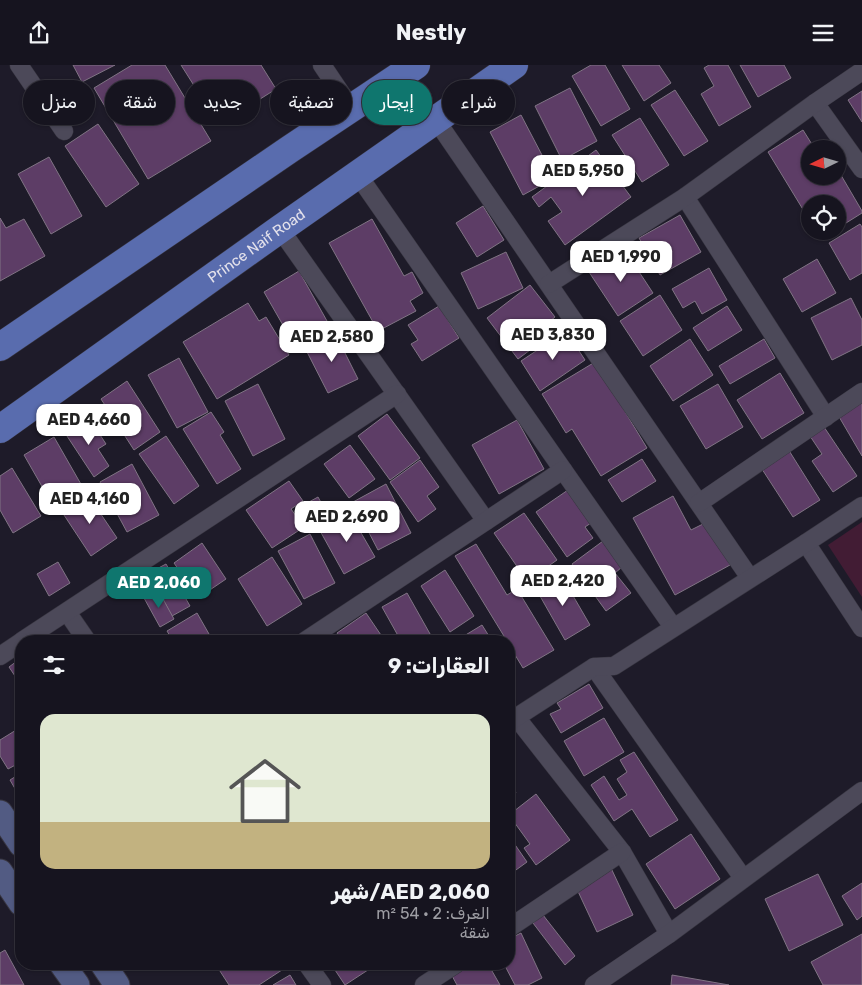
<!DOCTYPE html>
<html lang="ar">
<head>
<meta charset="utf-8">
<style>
	:root { --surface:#16141f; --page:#1f1d28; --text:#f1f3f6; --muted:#9e9ea4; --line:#35333d; --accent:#0f766e }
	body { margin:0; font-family:Rubik,Cairo,sans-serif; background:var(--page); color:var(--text); direction:rtl; height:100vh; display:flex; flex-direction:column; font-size:19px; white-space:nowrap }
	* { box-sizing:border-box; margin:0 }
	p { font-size:16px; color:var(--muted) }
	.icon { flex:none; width:28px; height:28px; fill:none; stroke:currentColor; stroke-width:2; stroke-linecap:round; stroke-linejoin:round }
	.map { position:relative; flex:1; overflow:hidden; direction:ltr }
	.sheet { position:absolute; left:15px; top:570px; width:500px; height:335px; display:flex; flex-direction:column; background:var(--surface); border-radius:20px; box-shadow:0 1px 4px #0004,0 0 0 1px var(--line); direction:rtl }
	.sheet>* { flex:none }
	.top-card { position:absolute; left:15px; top:15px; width:500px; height:45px; direction:rtl; display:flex; gap:10px }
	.needle { width:32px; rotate:265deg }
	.fabs { position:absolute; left:801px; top:75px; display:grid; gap:10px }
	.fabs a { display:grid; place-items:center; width:45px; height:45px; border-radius:50%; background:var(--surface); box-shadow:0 1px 4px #0004,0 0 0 1px var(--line); font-size:25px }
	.price { position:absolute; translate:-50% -42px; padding:0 11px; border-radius:10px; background:#fff; color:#222; font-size:16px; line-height:32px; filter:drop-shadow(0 1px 2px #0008) }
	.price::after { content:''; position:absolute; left:50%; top:30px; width:15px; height:11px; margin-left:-8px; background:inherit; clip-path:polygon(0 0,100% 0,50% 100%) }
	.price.on { background:var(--accent); color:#fff }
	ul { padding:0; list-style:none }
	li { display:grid; align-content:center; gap:10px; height:265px; padding:0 25px }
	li+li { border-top:1px solid var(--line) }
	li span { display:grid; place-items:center; height:155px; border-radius:15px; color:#555 }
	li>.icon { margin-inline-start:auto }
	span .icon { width:90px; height:90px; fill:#fffc; stroke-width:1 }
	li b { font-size:21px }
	h2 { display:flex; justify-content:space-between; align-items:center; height:60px; padding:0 25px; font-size:21px }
	.pill { padding:0 18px; border-radius:22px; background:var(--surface); box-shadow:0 1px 4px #0004,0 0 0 1px var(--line); font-size:18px; line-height:45px }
	.pill.on { background:var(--accent); color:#fff }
	header { display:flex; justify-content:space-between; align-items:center; height:65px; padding:0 25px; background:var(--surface); font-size:22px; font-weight:700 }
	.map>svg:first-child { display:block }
	.green { fill:#421c34 }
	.building { fill:#5d3d66; stroke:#807484 }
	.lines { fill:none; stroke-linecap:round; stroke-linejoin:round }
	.street-casing { stroke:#383641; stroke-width:19 }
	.secondary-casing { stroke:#383641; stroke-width:27 }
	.primary-casing { stroke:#383641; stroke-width:29 }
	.street { stroke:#4c4959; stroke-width:18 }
	.secondary { stroke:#525b83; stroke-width:25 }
	.primary { stroke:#596cae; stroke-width:28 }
	.labels { text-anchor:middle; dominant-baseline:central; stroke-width:4.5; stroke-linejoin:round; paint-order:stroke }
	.street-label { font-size:15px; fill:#e3e1eb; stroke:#14121f }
</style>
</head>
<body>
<header><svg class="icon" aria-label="menu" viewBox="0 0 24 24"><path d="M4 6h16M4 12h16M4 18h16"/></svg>Nestly<svg class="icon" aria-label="share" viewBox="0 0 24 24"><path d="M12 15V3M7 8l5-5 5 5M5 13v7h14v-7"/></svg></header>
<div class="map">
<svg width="862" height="920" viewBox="0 0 862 920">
	<rect width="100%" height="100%" fill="#1e1b29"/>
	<path class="green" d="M 862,457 L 862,532 L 828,480 Z"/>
	<g class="building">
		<path d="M 73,0 L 115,0 L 82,17 Z"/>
		<path d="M 132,0 L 165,0 L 211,76 L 148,114 L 94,23 Z"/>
		<path d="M 181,0 L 261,0 L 276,24 L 219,60 Z"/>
		<path d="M 591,0 L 605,0 L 630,44 L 601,61 L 572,11 Z"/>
		<path d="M 622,0 L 659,0 L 671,18 L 644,36 Z"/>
		<path d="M 709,0 L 728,0 L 751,42 L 719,61 L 701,29 L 714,21 L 704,3 Z"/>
		<path d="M 740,0 L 784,0 L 791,13 L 758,32 Z"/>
		<path d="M 570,23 L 597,76 L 562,95 L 535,41 Z"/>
		<path d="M 675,25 L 708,76 L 684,91 L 651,40 Z"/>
		<path d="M 862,26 L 862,57 L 848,35 Z"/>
		<path d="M 521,50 L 554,113 L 523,130 L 490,67 Z"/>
		<path d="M 640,53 L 669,100 L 642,117 L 612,70 Z"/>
		<path d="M 98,59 L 139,119 L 106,142 L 65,81 Z"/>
		<path d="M 803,65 L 813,81 L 820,77 L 825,84 L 810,84 L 810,111 L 838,111 L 838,105 L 862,146 L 862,148 L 838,163 L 838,139 L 810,139 L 810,156 L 768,87 Z"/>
		<path d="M 596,85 L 631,132 L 565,180 L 548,156 L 562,147 L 551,132 L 539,142 L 532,132 Z"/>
		<path d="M 49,92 L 82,151 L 51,169 L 18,109 Z"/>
		<path d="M 483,141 L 504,175 L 477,192 L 456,158 Z"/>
		<path d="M 680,150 L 701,187 L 660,210 L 639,173 Z"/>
		<path d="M 0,153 L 6,163 L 24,154 L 45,191 L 0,216 Z"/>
		<path d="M 372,154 L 404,211 L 412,207 L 423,228 L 410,236 L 416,246 L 378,266 L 329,178 Z"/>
		<path d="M 860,159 L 862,162 L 862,208 L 850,215 L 829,178 Z"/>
		<path d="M 816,166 L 832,166 L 821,173 Z"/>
		<path d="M 624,184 L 653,228 L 618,251 L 589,207 Z"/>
		<path d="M 506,187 L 523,223 L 478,244 L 461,208 Z"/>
		<path d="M 817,194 L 836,228 L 802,247 L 783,214 Z"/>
		<path d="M 709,203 L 727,235 L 702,249 L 695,236 L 683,243 L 672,224 Z"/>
		<path d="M 299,206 L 327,256 L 292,276 L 264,227 Z"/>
		<path d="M 530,220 L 555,252 L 539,265 L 546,273 L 518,294 L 487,253 Z"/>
		<path d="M 660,230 L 682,265 L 643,291 L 620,256 Z"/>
		<path d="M 851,233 L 862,255 L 862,280 L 832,295 L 811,253 Z"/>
		<path d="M 248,238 L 259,256 L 266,252 L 289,290 L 217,334 L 183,277 Z"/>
		<path d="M 439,241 L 459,273 L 422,296 L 411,279 L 418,275 L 408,260 Z"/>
		<path d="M 727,241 L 742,265 L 708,286 L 693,263 Z"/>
		<path d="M 566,266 L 585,295 L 540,326 L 521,296 Z"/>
		<path d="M 335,268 L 358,314 L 328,328 L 305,283 Z"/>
		<path d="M 690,274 L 713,310 L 673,336 L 650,301 Z"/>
		<path d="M 764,274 L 775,293 L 730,319 L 719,301 Z"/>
		<path d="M 179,293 L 208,347 L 177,363 L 148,310 Z"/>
		<path d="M 595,297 L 647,383 L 601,411 L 572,364 L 566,368 L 542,329 Z"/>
		<path d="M 780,308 L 804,348 L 762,374 L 737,335 Z"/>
		<path d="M 127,316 L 160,367 L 134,385 L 101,334 Z"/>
		<path d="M 258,319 L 285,374 L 253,391 L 225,336 Z"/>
		<path d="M 718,319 L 743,362 L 706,384 L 680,341 Z"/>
		<path d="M 862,336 L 862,391 L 838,350 Z"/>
		<path d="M 211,347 L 224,367 L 220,370 L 241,404 L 217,419 L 183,364 Z"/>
		<path d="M 387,349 L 420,393 L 390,415 L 358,371 Z"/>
		<path d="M 89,353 L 106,379 L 98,384 L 109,401 L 94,412 L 65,368 Z"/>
		<path d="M 517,355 L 544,404 L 499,429 L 472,380 Z"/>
		<path d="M 824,362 L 857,411 L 833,427 L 812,396 L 822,389 L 810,371 Z"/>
		<path d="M 166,371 L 199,421 L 174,439 L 139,389 Z"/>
		<path d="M 54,372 L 82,421 L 52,439 L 24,390 Z"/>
		<path d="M 350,380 L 375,414 L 349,433 L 324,399 Z"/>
		<path d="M 788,384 L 820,435 L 793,452 L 760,401 Z"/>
		<path d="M 642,394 L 656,416 L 622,437 L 608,415 Z"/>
		<path d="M 420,395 L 439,422 L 427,431 L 436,444 L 418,457 L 390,417 Z"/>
		<path d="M 132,399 L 159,450 L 127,467 L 100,417 Z"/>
		<path d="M 12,403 L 41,451 L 13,468 L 0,445 L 0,411 Z"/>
		<path d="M 289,416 L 303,436 L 291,444 L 304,462 L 272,483 L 246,445 Z"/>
		<path d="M 386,419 L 411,468 L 378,485 L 353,437 Z"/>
		<path d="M 568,425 L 591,458 L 585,462 L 593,473 L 567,492 L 536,447 Z"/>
		<path d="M 88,430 L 117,473 L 91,491 L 62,447 Z"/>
		<path d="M 673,431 L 691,465 L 707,457 L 730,500 L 675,530 L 633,453 Z"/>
		<path d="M 318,432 L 331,455 L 311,466 L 298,443 Z"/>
		<path d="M 349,447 L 375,492 L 344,509 L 319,464 Z"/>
		<path d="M 524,448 L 557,495 L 527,516 L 494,468 Z"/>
		<path d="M 310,469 L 335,518 L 304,534 L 278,486 Z"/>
		<path d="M 603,476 L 622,502 L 615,508 L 631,528 L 606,546 L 572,499 Z"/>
		<path d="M 202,478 L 226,514 L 198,533 L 174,498 Z"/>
		<path d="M 476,479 L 507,530 L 517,524 L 554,585 L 523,603 L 509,580 L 509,576 L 507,576 L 455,491 Z"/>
		<path d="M 272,492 L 302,539 L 267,561 L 238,514 Z"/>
		<path d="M 58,497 L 70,518 L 49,531 L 37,509 Z"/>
		<path d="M 166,499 L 190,541 L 172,551 L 149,508 Z"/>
		<path d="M 445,505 L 474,551 L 450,567 L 421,521 Z"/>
		<path d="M 561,510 L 590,560 L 565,575 L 536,524 Z"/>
		<path d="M 158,525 L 174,554 L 160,562 L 144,533 Z"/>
		<path d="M 407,528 L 434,576 L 401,576 L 382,542 Z"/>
		<path d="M 197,548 L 213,576 L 173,576 L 167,566 Z"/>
		<path d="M 366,548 L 385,576 L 342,576 L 337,568 Z"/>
		<path d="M 482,560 L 492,576 L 460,576 L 459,574 Z"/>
		<path d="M 21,593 L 21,620 L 9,602 Z"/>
		<path d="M 589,619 L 603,643 L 561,668 L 550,649 L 561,644 L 557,638 Z"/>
		<path d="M 604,653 L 624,687 L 584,711 L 564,676 Z"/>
		<path d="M 21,662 L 21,697 L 8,704 L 0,691 L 0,675 Z"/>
		<path d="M 634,687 L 678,755 L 650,772 L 632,744 L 614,756 L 591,720 L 604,711 L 619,735 L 627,730 L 617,714 L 627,707 L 620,695 Z"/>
		<path d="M 21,708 L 21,734 L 10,715 Z"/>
		<path d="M 509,716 L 516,728 L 509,732 Z"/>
		<path d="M 536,729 L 570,775 L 536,800 L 524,783 L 530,779 L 509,750 Z"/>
		<path d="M 691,769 L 720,814 L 675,844 L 646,799 Z"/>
		<path d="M 509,771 L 527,797 L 509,810 Z"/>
		<path d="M 611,803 L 633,850 L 597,867 L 575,820 Z"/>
		<path d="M 818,809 L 843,860 L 789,886 L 765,834 Z"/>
		<path d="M 862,818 L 862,851 L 857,855 L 842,831 Z"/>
		<path d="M 543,850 L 575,891 L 565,900 L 533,858 Z"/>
		<path d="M 521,868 L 542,913 L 528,920 L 515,920 L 504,899 L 509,899 L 509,874 Z"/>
		<path d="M 862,869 L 862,920 L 823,920 L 811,897 Z"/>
		<path d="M 5,885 L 24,920 L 0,920 L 0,888 Z"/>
		<path d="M 224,899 L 282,899 L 285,903 L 259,920 L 229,920 L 218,903 Z"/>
		<path d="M 331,899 L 373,899 L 374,901 L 345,920 Z"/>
		<path d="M 465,899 L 488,899 L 500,920 L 457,920 L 450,907 Z"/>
		<path d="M 290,910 L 296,920 L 273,920 Z"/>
		<path d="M 672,910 L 729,920 L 671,920 Z"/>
	</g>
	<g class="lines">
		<g class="street-casing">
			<g id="street">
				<path d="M 19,0 L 64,66"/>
				<path d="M 322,0 L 351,43"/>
				<path d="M 815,38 L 862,104"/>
				<path d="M 436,55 L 750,513"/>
				<path d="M 358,110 L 563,405 L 673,562"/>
				<path d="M 685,132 L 826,352"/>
				<path d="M 280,164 L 486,456"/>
				<path d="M 549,219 L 685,132 L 815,38 L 862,6"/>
				<path d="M 699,438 L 862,327"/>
				<path d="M 806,478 L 862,563"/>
				<path d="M 67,547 L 87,576"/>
				<path d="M 22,576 L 397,329"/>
				<path d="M 305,576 L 563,405"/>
				<path d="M 0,591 L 21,577"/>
				<path d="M 594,602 L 743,813"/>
				<path d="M 516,652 L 622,787 L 669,869"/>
				<path d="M 509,657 L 594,602 L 614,601 L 806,478 L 862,441"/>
				<path d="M 509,863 L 622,787"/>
				<path d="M 307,899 L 322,920"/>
				<path d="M 424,920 L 456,899"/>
				<path d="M 594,920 L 669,869 L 862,726"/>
			</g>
		</g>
		<g class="secondary-casing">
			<g id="secondary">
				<path d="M 0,748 L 21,779"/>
				<path d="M 0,807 L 21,838"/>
				<path d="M 62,899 L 77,920"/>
				<path d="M 103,899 L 117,920"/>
			</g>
		</g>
		<g class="primary-casing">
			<g id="primary">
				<path d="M 0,282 L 290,84 L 416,0"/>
				<path id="s1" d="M 0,364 L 280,164 L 514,0"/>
			</g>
		</g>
		<use href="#street" class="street"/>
		<use href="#secondary" class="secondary"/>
		<use href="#primary" class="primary"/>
	</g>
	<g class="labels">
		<g class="street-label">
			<text stroke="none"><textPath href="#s1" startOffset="315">Prince Naif Road</textPath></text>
		</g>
	</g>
</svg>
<div class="fabs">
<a><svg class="needle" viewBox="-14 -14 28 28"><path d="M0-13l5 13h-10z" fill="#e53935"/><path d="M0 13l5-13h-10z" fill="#9e9ea4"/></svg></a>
<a><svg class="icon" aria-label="locate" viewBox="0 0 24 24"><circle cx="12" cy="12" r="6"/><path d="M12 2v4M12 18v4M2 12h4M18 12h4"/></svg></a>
</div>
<b class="price" style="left:583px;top:132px">AED 5,950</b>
<b class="price" style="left:621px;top:218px">AED 1,990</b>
<b class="price" style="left:553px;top:296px">AED 3,830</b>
<b class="price" style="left:332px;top:298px">AED 2,580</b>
<b class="price" style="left:89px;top:381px">AED 4,660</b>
<b class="price" style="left:90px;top:460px">AED 4,160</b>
<b class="price" style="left:347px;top:478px">AED 2,690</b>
<b class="price" style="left:563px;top:542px">AED 2,420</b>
<b class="price on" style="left:159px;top:544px">AED 2,060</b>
<div class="top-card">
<a class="pill">شراء</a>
<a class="pill on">إيجار</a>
<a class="pill">تصفية</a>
<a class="pill">جديد</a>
<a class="pill">شقة</a>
<a class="pill">منزل</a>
</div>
<section class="sheet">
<h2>العقارات: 9<svg class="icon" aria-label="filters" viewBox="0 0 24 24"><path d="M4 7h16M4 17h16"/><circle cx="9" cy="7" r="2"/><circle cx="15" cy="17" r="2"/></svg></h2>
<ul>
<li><span style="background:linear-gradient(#dfe7d0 70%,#c2b280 0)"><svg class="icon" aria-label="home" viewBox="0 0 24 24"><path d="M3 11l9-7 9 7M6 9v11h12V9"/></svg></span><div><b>AED 2,060/شهر</b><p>الغرف: 2 · 54 m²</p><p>شقة</p></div></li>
</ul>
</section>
</div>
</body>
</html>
